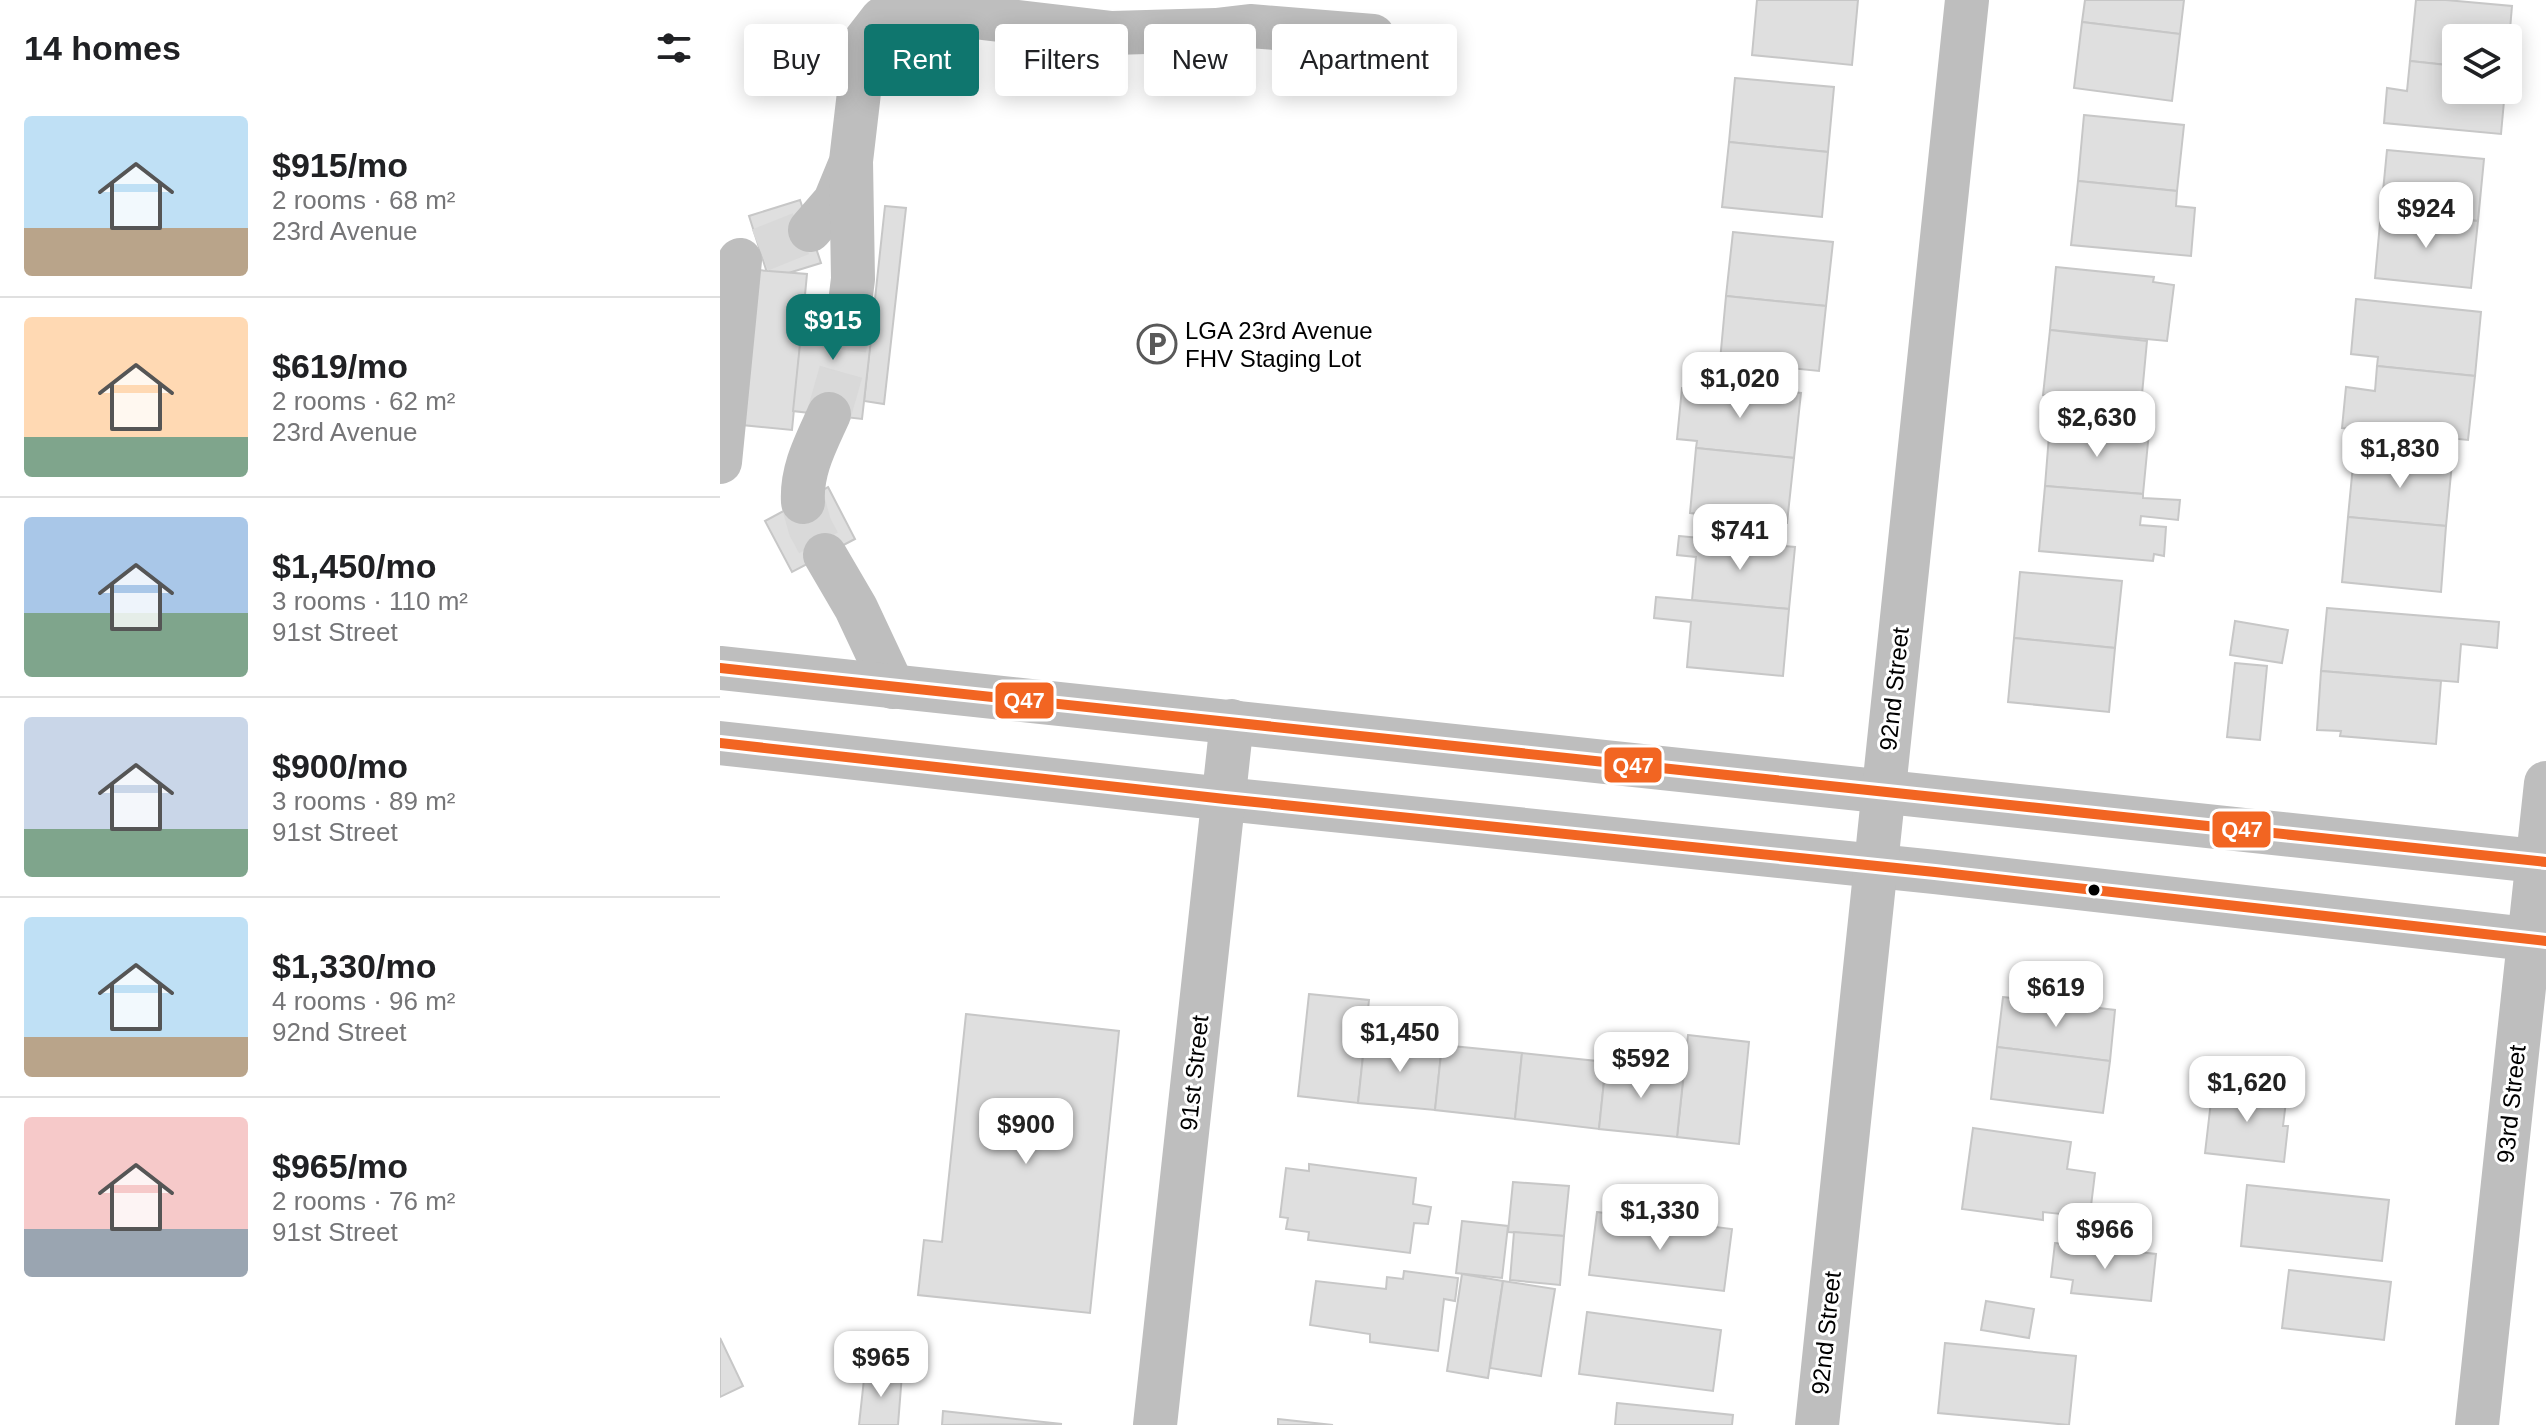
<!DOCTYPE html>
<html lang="en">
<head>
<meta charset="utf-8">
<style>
	:root { --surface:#fff; --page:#f2f2f2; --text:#202124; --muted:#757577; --line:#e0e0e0; --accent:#0f766e }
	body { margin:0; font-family:Arial,sans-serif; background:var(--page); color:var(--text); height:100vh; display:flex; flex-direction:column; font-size:30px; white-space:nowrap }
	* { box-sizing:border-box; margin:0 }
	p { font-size:26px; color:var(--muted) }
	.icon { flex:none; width:44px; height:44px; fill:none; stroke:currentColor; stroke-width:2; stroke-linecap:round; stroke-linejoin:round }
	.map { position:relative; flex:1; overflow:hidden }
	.side { display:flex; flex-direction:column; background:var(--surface); width:720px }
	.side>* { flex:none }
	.hud { position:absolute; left:24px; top:24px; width:760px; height:72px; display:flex; gap:16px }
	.buttons { position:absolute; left:1722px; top:24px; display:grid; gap:16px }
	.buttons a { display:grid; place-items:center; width:80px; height:80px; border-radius:8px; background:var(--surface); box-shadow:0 4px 20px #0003; font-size:40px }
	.price { position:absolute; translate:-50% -68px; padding:0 18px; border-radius:16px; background:#fff; color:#222; font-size:26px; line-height:52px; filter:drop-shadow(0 2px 4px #0008) }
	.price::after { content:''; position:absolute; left:50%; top:48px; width:24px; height:18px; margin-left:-12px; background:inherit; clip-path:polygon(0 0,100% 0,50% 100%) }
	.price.on { background:var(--accent); color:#fff }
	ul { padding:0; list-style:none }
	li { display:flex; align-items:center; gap:24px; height:200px; padding:0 24px }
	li+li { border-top:2px solid var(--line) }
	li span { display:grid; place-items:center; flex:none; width:224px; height:160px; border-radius:8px; color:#555 }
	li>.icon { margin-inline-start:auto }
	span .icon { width:96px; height:96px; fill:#fffc; stroke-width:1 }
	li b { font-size:34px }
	h2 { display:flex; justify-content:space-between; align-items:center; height:96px; padding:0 24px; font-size:34px }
	.pill { padding:0 28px; border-radius:8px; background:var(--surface); box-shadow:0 4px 20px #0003; font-size:28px; line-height:72px }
	.pill.on { background:var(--accent); color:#fff }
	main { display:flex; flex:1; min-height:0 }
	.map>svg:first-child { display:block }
	.building { fill:#dfdfdf; stroke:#c7c7c7; stroke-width:2 }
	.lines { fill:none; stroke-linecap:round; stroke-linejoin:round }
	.minor-tunnel { stroke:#d9d9d9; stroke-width:44; stroke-dasharray:44 22; stroke-linecap:butt }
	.minor { stroke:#bebebe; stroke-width:44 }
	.bus-1-casing { stroke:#fff; stroke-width:16 }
	.bus-1 { stroke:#f26522; stroke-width:10 }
	.bus-dot { fill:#000; stroke:#fff; stroke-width:3 }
	.labels { text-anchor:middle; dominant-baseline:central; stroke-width:6; stroke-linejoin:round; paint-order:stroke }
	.poi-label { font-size:24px; fill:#000; stroke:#fff; text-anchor:start }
	.street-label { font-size:24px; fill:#000; stroke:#fff }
	.line-badge { stroke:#fff; stroke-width:3 }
	.badge-label { font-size:22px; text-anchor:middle; font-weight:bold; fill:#fff }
</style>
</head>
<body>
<main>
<section class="side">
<h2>14 homes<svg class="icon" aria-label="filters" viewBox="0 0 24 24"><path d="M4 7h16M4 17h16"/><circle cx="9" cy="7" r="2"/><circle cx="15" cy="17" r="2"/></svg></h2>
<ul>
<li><span style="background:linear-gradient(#bfe0f5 70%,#b9a48a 0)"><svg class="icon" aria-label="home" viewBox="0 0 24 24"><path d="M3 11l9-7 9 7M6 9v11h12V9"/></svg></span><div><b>$915/mo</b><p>2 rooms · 68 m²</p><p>23rd Avenue</p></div></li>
<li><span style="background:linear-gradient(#ffd9b3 75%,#7fa58c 0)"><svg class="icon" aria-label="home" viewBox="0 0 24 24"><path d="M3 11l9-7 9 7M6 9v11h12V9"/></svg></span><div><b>$619/mo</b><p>2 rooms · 62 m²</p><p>23rd Avenue</p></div></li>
<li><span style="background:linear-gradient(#a9c7e8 60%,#7fa58c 0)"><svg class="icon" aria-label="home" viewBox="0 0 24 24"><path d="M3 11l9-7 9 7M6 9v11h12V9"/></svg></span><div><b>$1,450/mo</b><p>3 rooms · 110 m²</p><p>91st Street</p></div></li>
<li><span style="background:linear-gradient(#c9d6e8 70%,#7fa58c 0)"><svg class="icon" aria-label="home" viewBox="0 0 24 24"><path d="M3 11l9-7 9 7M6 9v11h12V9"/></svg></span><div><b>$900/mo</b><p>3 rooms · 89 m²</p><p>91st Street</p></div></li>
<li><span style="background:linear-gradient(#bfe0f5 75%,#b9a48a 0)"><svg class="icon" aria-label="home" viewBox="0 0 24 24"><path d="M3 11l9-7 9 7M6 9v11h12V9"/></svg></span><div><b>$1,330/mo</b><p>4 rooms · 96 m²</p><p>92nd Street</p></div></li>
<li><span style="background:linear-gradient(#f6c9c9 70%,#9aa5b1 0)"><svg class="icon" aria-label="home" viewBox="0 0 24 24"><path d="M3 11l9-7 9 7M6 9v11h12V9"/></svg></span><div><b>$965/mo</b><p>2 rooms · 76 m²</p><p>91st Street</p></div></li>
</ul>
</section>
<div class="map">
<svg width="1826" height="1425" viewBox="0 0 1826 1425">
	<rect width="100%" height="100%" fill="#fff"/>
	<g class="building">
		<path d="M 1037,0 L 1138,0 L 1132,65 L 1032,55 Z"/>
		<path d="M 1365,0 L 1464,0 L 1460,34 L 1362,22 Z"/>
		<path d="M 1696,0 L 1726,0 L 1792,6 L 1788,53 L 1788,38 L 1736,38 L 1736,66 L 1690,61 Z"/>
		<path d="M 1362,22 L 1460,34 L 1452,101 L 1354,88 Z"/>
		<path d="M 1690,61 L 1736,66 L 1736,90 L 1785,90 L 1781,134 L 1664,123 L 1667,88 L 1687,91 Z"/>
		<path d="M 1015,78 L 1114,87 L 1108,152 L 1009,142 Z"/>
		<path d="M 1364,115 L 1464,125 L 1457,191 L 1358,181 Z"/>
		<path d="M 1009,142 L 1108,152 L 1102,217 L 1002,207 Z"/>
		<path d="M 1667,150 L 1764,159 L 1758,221 L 1661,212 Z"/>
		<path d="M 1358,181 L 1457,191 L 1456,206 L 1475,208 L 1471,256 L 1351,245 Z"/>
		<path d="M 80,200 L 101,263 L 49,279 L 29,216 Z"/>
		<path d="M 165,206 L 186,208 L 164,404 L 144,401 Z"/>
		<path d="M 1661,212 L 1758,221 L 1751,288 L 1655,278 Z"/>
		<path d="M 1013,232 L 1113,242 L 1106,306 L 1006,296 Z"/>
		<path d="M 1336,267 L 1434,277 L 1433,282 L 1454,285 L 1447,341 L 1330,330 Z"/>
		<path d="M 37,270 L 87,274 L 72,430 L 22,425 Z"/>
		<path d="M 1006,296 L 1106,306 L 1099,371 L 1000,361 Z"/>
		<path d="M 1636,299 L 1761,312 L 1755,376 L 1657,366 L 1658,357 L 1631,354 Z"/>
		<path d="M 84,306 L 154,313 L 142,419 L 73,411 Z"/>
		<path d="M 1330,330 L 1427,341 L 1421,405 L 1323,395 Z"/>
		<path d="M 1657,366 L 1755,376 L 1748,440 L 1622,428 L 1626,387 L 1655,391 Z"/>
		<path d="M 983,383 L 1081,393 L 1074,458 L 976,448 L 977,441 L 957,439 L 962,388 L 983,390 Z"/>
		<path d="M 1330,423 L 1429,432 L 1423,494 L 1325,486 Z"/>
		<path d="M 976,448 L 1074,458 L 1067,523 L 970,513 Z"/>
		<path d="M 1634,455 L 1732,463 L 1726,526 L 1628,517 Z"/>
		<path d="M 1325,486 L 1423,494 L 1423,498 L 1460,500 L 1458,520 L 1421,516 L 1420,525 L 1446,527 L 1444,556 L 1434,554 L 1433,561 L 1319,551 Z"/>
		<path d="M 108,487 L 135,539 L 72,572 L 45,521 Z"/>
		<path d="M 1628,517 L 1726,526 L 1721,592 L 1622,582 Z"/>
		<path d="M 959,536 L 1075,547 L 1069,609 L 972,600 L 976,557 L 957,555 Z"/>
		<path d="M 1300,572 L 1402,581 L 1395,648 L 1294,638 Z"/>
		<path d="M 936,597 L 1069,609 L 1063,676 L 967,667 L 971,622 L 934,618 Z"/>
		<path d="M 1607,608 L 1779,622 L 1777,648 L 1741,644 L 1738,682 L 1601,671 Z"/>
		<path d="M 1515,621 L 1568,630 L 1562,663 L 1510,655 Z"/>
		<path d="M 1294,638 L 1395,648 L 1389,712 L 1288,702 Z"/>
		<path d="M 1515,663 L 1547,666 L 1540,740 L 1507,737 Z"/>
		<path d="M 1601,671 L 1721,681 L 1716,744 L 1620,736 L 1621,731 L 1597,730 Z"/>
		<path d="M 589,994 L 649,1000 L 638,1103 L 578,1096 Z"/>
		<path d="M 1283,997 L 1395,1010 L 1390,1061 L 1277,1047 Z"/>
		<path d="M 246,1014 L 399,1031 L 370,1313 L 198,1295 L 204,1240 L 222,1242 Z"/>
		<path d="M 968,1035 L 1029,1042 L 1019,1144 L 957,1137 Z"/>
		<path d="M 645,1037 L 722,1045 L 715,1110 L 638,1103 Z"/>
		<path d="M 722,1045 L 802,1053 L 795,1119 L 715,1110 Z"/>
		<path d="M 1277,1047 L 1390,1061 L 1383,1113 L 1271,1099 Z"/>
		<path d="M 802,1053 L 886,1062 L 879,1129 L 795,1119 Z"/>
		<path d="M 886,1062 L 964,1071 L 957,1137 L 879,1129 Z"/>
		<path d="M 1493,1084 L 1567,1093 L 1563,1126 L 1568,1126 L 1564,1162 L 1485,1153 Z"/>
		<path d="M 1253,1128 L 1351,1142 L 1347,1169 L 1375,1173 L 1370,1214 L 1342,1210 L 1341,1214 L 1323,1212 L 1323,1220 L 1242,1209 Z"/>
		<path d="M 589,1164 L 696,1178 L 693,1204 L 711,1207 L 708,1224 L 694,1223 L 690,1253 L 588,1240 L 589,1232 L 566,1229 L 568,1218 L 560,1217 L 566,1168 L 589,1171 Z"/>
		<path d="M 793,1182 L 849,1186 L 844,1236 L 788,1232 Z"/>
		<path d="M 1527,1185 L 1669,1200 L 1662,1261 L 1521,1246 Z"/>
		<path d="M 877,1212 L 1012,1229 L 1004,1291 L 869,1275 Z"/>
		<path d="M 742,1221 L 788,1226 L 782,1278 L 736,1273 Z"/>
		<path d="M 794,1232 L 844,1236 L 840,1285 L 790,1280 Z"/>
		<path d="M 1335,1243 L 1436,1254 L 1431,1301 L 1351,1293 L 1353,1280 L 1331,1277 Z"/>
		<path d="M 1569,1270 L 1671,1282 L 1664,1340 L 1562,1328 Z"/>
		<path d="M 684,1271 L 738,1278 L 735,1301 L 724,1299 L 718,1351 L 650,1342 L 650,1334 L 590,1325 L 596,1281 L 666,1289 L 667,1277 L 683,1279 Z"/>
		<path d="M 742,1274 L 783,1281 L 768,1378 L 727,1371 Z"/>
		<path d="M 783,1281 L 835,1289 L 821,1376 L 770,1368 Z"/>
		<path d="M 1266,1301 L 1314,1309 L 1309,1338 L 1261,1330 Z"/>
		<path d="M 867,1312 L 1001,1330 L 993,1391 L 859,1374 Z"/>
		<path d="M 0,1338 L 23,1386 L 0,1397 Z"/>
		<path d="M 1225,1343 L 1356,1356 L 1349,1425 L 1218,1413 Z"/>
		<path d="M 145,1370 L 182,1374 L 178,1425 L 139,1425 Z"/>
		<path d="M 897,1403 L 1013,1415 L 1012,1425 L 895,1425 Z"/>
		<path d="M 223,1411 L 342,1424 L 222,1425 Z"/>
		<path d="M 558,1419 L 613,1425 L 558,1425 Z"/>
	</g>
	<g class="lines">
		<g class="minor-tunnel">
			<path d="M 40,250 L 90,230"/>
			<path d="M 109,414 L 122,368 L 129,311"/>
			<path d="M 83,502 L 90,527 L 105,555"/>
		</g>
		<g class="minor">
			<path d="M 90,230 L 115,201 L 129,167"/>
			<path d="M 129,311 L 133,279 L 131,161 L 145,41 L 162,19 L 188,12 L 203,11 L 392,33 L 496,30 L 530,26 L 653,36"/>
			<path d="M 0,462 L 20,260"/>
			<path d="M 83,502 C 81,470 96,443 109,414"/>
			<path d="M 105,555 L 136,608 L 173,687"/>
			<path d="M 0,668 L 1826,862"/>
			<path d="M 0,743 L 505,799 L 1215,872 L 1826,941"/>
			<path d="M 435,1425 L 512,721"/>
			<path d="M 1097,1425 L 1247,0"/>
			<path d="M 1757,1425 L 1826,783"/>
		</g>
		<g class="bus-1-casing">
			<g id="bus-1">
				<path d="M 0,668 L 1826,862"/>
				<path d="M 0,743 L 505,799 L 1215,872 L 1826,941"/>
			</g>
		</g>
		<use href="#bus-1" class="bus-1"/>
	</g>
	<defs>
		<g id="parking-ring" transform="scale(2)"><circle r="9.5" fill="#fff" stroke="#595959" stroke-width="1.5"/><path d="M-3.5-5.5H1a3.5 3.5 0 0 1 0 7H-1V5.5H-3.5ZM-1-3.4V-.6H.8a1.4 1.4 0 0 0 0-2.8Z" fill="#595959"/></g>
	</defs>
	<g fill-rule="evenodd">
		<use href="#parking-ring" x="437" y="344"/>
	</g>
	<circle class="bus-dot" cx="1374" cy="890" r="7"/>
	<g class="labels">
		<g class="poi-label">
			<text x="465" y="330">LGA 23rd Avenue<tspan x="465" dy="28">FHV Staging Lot</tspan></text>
		</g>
		<g class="street-label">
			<text transform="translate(1174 689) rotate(-84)">92nd Street</text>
			<text transform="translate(474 1073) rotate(-84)">91st Street</text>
			<text transform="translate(1791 1104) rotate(-84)">93rd Street</text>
			<text transform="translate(1106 1333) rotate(-84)">92nd Street</text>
		</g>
	</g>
	<g class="line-badge">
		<rect x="274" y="681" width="61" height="39" rx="8" fill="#f26522"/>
		<rect x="883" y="746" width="60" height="38" rx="8" fill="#f26522"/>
		<rect x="1491" y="810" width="61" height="39" rx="8" fill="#f26522"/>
	</g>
	<g class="badge-label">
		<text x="304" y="708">Q47</text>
		<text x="913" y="773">Q47</text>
		<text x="1522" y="837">Q47</text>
	</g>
</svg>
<div class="buttons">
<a><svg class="icon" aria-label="layers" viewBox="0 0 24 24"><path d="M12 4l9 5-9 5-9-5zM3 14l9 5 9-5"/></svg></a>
</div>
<b class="price" style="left:1706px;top:250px">$924</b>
<b class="price on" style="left:113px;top:362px">$915</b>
<b class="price" style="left:1020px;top:420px">$1,020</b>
<b class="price" style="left:1377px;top:459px">$2,630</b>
<b class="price" style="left:1680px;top:490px">$1,830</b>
<b class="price" style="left:1020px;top:572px">$741</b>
<b class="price" style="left:1336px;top:1029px">$619</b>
<b class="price" style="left:680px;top:1074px">$1,450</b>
<b class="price" style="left:921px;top:1100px">$592</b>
<b class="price" style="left:1527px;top:1124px">$1,620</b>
<b class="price" style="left:306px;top:1166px">$900</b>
<b class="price" style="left:940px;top:1252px">$1,330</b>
<b class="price" style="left:1385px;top:1271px">$966</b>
<b class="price" style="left:161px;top:1399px">$965</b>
<div class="hud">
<a class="pill">Buy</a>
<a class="pill on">Rent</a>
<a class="pill">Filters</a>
<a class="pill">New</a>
<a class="pill">Apartment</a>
</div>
</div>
</main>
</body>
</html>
